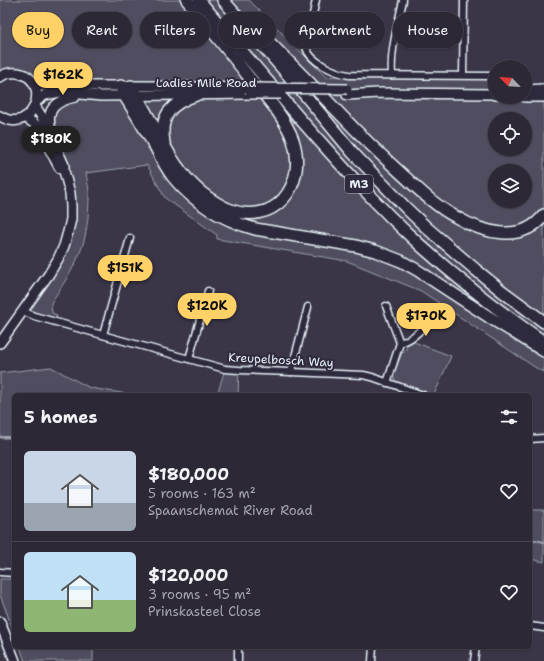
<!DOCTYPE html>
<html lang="en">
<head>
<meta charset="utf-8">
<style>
	:root { --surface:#2c2836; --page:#383442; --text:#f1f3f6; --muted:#a6a6ad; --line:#484451; --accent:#ffd166 }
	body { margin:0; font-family:"Shantell Sans",sans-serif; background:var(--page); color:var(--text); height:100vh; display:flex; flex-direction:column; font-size:15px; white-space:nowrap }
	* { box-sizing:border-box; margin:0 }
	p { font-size:13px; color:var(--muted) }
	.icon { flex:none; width:22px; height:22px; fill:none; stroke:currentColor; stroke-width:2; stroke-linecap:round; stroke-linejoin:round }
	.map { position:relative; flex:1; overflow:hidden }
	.side { position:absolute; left:12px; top:393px; width:520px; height:256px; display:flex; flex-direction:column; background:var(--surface); border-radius:6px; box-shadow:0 1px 3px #0004,0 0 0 1px var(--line) }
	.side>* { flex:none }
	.banner { position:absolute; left:12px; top:12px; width:520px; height:36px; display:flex; gap:8px }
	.needle { width:26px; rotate:295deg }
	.buttons { position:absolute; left:488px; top:60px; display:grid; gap:8px }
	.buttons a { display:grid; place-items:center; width:44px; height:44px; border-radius:50%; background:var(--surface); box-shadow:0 1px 3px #0004,0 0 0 1px var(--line); font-size:20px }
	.price { position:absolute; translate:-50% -34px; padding:0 9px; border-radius:14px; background:var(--accent); color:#111; font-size:13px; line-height:26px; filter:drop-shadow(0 1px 2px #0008) }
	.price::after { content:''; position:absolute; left:50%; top:24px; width:12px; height:9px; margin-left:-6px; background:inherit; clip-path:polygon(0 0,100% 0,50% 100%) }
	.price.current { background:#222; color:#fff }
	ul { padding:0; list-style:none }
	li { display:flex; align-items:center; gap:12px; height:100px; padding:0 12px }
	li+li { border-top:1px solid var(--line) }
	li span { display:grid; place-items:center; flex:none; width:112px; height:80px; border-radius:6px; color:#555 }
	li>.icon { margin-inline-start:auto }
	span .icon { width:48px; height:48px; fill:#fffc; stroke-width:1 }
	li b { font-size:17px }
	h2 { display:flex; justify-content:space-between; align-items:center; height:48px; padding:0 12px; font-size:17px }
	.tag { padding:0 14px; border-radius:18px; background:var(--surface); box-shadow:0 1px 3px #0004,0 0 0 1px var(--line); font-size:14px; line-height:36px }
	.tag.current { background:var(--accent); color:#111 }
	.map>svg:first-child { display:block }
	.green { fill:#504e5f; stroke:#9ca0ac; fill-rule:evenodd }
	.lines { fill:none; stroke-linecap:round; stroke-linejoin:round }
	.stream { stroke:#a2a6b1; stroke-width:2 }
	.street-casing { stroke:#e8f1f8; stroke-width:9 }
	.secondary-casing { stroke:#e8f1f8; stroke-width:12 }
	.highway-casing { stroke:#e8f1f8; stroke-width:14 }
	.street { stroke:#2f2a3d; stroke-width:6 }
	.secondary { stroke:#2f2a3d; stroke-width:9 }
	.highway { stroke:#2f2a3d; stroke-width:11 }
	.secondary-bridge-casing { stroke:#e8f1f8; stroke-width:12; stroke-linecap:butt }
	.secondary-bridge { stroke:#2f2a3d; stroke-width:9 }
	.labels { text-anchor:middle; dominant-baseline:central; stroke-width:4; stroke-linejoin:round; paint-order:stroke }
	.shield { fill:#2f2a3d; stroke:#b0b5c0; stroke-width:1 }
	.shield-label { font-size:11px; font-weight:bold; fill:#e8f1f8 }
	.street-label { font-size:12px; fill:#e8f1f8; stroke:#2f2a3d }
</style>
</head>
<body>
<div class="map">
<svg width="544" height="661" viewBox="0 0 544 661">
	<rect width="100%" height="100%" fill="#3a3648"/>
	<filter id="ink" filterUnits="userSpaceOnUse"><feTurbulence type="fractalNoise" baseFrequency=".025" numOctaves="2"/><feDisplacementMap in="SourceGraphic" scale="8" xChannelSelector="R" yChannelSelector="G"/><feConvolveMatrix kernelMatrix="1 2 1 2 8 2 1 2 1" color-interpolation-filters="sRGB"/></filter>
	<g filter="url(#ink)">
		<g class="green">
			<path d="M 0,0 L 249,0 L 326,77 L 349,75 L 491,76 L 492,93 L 495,97 L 525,97 L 544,89 L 544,372 L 539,370 L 421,291 L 347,261 L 217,239 L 217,235 L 165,198 L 147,165 L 86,173 C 87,180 89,187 89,194 C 89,213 87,238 79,255 C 72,272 61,287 51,303 L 52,313 L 57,315 L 55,321 L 23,311 L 58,259 L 71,206 L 49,123 L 55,105 L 86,94 L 347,95 L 375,92 L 347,89 L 45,86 L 29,78 L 0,74 ZM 495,119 L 525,119 L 525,149 L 495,149 ZM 495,171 L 525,171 L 525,201 L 495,201 Z"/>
			<path d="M 412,340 L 414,342 L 451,356 L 434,395 L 398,383 C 395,381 394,379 393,375 L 402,353 L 406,349 L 408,343 Z"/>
			<path d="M 51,367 L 90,388 L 134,395 L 14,395 L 14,438 L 0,438 L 0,373 Z"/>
			<path d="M 225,369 L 239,370 L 238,395 L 217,395 Z"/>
			<path d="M 530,510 L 544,510 L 544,562 L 530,559 Z"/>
			<path d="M 0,579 L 14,579 L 14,632 L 0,595 Z"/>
			<path d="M 20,647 L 93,647 L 93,661 L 25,661 Z"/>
		</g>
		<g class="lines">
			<g class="stream">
				<path d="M 0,437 L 14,437"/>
				<path d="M 530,539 L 544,542"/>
			</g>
			<g class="street-casing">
				<g id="street">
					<path d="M 316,0 L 306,47 C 309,62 336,73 349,75 L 491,76"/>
					<path d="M 392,75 C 390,50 398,25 403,0"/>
					<path d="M 463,75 L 464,0"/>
					<path d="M 386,306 L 400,343 L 387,383"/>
					<path d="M 23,311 L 34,316 L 225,369 L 239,370 L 291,372 L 363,375 L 372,377 L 423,395"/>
					<path d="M 103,335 L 130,238"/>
					<path d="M 400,343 C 418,338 426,323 437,308"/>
					<path d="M 189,359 L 208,291"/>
					<path d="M 291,372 L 308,307"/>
					<path d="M 530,439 L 544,438"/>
					<path d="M 0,572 L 14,573"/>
					<path d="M 530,626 L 544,628"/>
					<path d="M 238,647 L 238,661"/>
					<path d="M 372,661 L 373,647"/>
					<path d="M 474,661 L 476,647"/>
				</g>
			</g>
			<g class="secondary-casing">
				<g id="secondary">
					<path d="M 0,77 C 5,73 11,72 18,73 C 53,79 34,137 0,116"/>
					<path d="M 35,86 L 149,86 L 245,88"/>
					<path d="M 525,90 L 544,89"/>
					<path d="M 347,95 L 378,93 L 492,94 L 495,95"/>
					<path d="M 525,97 L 544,97"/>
					<path d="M 37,101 L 45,95 L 60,92 L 101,96 L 250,94"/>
					<path d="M 25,117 L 35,124 L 40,131 L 59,167 L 61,169"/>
					<path d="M 51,130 C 45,109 56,101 75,97"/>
					<path d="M 0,343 L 49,274 L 58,259 L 64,246 L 68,232 L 71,219 L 71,206 L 70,193 L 64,171 L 64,165 L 55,145 L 45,125 L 42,117 L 35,106"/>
					<path d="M 0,622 L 15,661"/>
				</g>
			</g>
			<g class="highway-casing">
				<g id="highway">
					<path d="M 199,0 C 232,40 267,80 301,120 C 339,163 377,206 420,245 C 459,280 501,313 544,342"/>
					<path d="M 223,0 L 300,89 L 353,153 L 407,209 L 427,228 L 476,270 L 502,291 L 544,322"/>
					<path d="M 262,35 C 288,61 315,88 341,115 C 361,136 382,156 404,176 C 420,191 437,207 456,217 C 483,233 522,244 544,215"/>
					<path d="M 121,86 L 124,95 C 135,112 145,130 156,148 C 161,158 166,168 173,177 C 194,203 223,220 255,229 L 356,246 L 375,251 L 401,261 L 417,270 L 489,317 L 544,351"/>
					<path d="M 131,86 L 171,157 C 184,178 202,197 226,208 C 274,229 308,186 293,140 C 284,115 265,96 248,76 C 228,50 207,25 187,0"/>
					<path d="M 164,143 C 159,116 171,103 196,95"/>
				</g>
			</g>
			<use href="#street" class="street"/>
			<use href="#secondary" class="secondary"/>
			<use href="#highway" class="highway"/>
			<g class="secondary-bridge-casing">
				<g id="secondary-bridge">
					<path d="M 245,88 L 347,89"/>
					<path d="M 250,94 L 281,94"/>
				</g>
			</g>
			<use href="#secondary-bridge" class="secondary-bridge"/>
		</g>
	</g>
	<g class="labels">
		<rect class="shield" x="345" y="175" width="28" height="18" rx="3"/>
		<g class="shield-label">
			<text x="359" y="184">M3</text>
		</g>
		<g class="street-label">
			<text x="206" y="83">Ladies Mile Road</text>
			<text transform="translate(281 360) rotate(3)">Kreupelbosch Way</text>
		</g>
	</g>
</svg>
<div class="buttons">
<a><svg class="needle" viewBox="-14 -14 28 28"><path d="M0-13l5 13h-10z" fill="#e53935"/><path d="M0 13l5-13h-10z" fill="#a6a6ad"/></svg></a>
<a><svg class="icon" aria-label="locate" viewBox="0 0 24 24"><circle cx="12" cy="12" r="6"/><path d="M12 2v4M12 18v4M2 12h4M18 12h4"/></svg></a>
<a><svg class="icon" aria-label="layers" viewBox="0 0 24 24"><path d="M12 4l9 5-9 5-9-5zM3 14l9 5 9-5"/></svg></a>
</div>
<b class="price" style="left:63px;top:96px">$162K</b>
<b class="price current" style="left:51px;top:160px">$180K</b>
<b class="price" style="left:125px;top:289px">$151K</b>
<b class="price" style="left:207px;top:327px">$120K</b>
<b class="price" style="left:426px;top:337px">$170K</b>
<div class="banner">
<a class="tag current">Buy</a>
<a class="tag">Rent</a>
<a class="tag">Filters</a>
<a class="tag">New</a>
<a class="tag">Apartment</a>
<a class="tag">House</a>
</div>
<section class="side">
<h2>5 homes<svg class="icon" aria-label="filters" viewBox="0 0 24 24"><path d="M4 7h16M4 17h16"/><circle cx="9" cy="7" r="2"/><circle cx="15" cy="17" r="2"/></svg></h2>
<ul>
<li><span style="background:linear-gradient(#c9d6e8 65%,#9aa5b1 0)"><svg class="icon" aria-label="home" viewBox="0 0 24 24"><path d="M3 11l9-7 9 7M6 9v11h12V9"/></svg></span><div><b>$180,000</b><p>5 rooms · 163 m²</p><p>Spaanschemat River Road</p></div><svg class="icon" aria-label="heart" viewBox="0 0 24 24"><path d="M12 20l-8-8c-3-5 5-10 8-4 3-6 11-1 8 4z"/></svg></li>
<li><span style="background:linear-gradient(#bfe0f5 60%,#8fb573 0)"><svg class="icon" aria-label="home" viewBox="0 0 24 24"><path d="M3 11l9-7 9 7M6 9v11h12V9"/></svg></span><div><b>$120,000</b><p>3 rooms · 95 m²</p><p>Prinskasteel Close</p></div><svg class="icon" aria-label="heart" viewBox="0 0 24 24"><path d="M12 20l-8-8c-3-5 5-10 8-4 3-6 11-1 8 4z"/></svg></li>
</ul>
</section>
</div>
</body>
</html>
